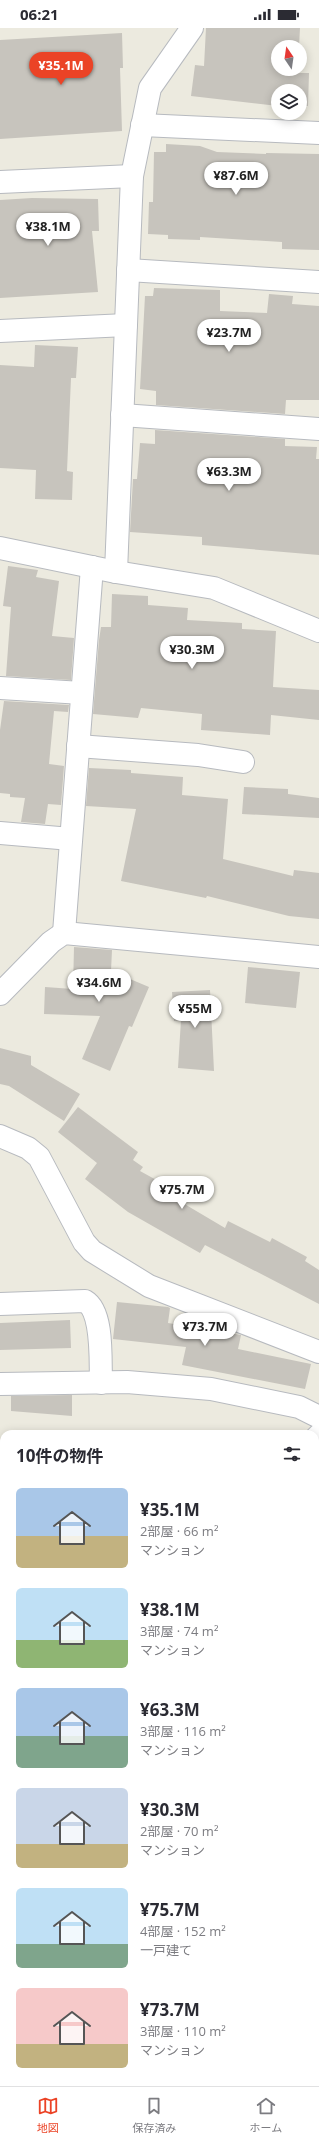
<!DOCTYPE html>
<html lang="ja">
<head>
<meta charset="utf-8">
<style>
	:root { --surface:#fff; --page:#f2f2f3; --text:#2b2b33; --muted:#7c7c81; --line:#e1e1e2; --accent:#eb4326 }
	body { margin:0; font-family:"Open Sans","Noto Sans JP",sans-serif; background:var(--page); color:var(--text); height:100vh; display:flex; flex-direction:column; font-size:15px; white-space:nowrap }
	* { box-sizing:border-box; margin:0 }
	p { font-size:13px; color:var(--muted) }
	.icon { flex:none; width:22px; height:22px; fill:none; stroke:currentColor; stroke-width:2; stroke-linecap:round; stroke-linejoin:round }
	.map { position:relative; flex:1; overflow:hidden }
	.side { position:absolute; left:0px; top:1402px; width:319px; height:656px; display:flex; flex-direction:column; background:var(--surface); border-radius:12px 12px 0 0; box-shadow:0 2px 10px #0003 }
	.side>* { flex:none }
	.needle { width:26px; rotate:347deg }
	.buttons { position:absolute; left:271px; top:12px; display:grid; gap:8px }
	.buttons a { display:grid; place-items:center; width:36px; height:36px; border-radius:50%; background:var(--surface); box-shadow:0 2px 10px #0003; font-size:20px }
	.price { position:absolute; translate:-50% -34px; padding:0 9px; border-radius:14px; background:#fff; color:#222; font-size:13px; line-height:26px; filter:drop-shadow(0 1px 2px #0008) }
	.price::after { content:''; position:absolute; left:50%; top:24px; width:12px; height:9px; margin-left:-6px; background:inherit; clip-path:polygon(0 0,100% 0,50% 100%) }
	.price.active { background:var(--accent); color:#fff }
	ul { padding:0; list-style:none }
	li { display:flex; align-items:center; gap:12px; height:100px; padding:0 16px }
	li span { display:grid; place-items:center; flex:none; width:112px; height:80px; border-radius:6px; color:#555 }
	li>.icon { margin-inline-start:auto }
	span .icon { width:48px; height:48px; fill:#fffc; stroke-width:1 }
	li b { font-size:17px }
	h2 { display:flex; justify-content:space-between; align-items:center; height:48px; padding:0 16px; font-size:17px }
	.status { display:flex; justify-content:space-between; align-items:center; height:28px; padding:0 20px; background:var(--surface); direction:ltr }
	.status svg { height:11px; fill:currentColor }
	.tabs { display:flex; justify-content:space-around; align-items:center; height:56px; border-top:1px solid var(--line); background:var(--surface); font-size:11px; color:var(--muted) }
	.tabs a { display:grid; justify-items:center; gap:2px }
	.tabs .active { color:var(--accent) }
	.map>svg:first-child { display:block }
	.building { fill:#c7c4bd }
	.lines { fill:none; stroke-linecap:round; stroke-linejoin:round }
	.minor-casing { stroke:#b7babf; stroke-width:24 }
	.minor { stroke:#fff; stroke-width:22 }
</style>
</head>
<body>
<div class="status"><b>06:21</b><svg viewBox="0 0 49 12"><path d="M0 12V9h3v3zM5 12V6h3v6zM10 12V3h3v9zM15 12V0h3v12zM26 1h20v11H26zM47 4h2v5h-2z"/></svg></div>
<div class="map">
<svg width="319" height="2058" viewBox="0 0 319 2058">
	<rect width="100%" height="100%" fill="#eceadf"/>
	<g class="building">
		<path d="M 206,0 L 300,0 L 299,19 L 278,19 L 278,41 L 297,41 L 297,45 L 309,45 L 308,78 L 300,78 L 300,63 L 278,63 L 278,78 L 191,68 L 195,37 L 204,38 Z"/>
		<path d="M 122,5 L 123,40 L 120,40 L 122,103 L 0,111 L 0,12 Z"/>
		<path d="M 166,116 L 200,118 L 217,124 L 266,126 L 266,125 L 319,126 L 319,222 L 282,221 L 282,214 L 200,209 L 200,212 L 168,211 L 168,207 L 148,206 L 149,174 L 153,174 L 154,124 L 166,124 Z"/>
		<path d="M 32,170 L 98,171 L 99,203 L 92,203 L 98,264 L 0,270 L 0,172 Z"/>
		<path d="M 154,260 L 220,262 L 220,283 L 267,285 L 269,266 L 293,268 L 292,276 L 319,278 L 319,372 L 286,372 L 285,386 L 156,377 L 156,363 L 140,361 L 145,268 L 153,268 Z"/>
		<path d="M 35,317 L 78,319 L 76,350 L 71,350 L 67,443 L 73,444 L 72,472 L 35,471 L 36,442 L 0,440 L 0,337 L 34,339 Z"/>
		<path d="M 155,402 L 285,411 L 285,418 L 317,419 L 316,431 L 319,431 L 319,527 L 202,517 L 202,509 L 130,504 L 133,451 L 137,451 L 140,415 L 155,416 Z"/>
		<path d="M 8,538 L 38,542 L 36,549 L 59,553 L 52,608 L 74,610 L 71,652 L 6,648 L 11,579 L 3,578 Z"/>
		<path d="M 112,566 L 148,568 L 148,577 L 188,580 L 187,592 L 242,595 L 242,601 L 276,603 L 273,659 L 319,662 L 319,692 L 271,687 L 270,707 L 201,702 L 202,686 L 141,680 L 138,690 L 93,686 L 99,612 L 101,599 L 111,599 Z"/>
		<path d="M 4,673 L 69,677 L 68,684 L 54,683 L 49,736 L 64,738 L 61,777 L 48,776 L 45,796 L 21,794 L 25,770 L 10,769 L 10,766 L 0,765 L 0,702 Z"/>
		<path d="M 89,740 L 131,742 L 131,745 L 183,749 L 182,767 L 228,771 L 223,831 L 293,848 L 294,842 L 319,845 L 319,891 L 289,888 L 207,868 L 206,870 L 121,853 L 136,781 L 86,778 Z"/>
		<path d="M 244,759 L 288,761 L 288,766 L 319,770 L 319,790 L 242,786 Z"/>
		<path d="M 74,919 L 112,922 L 111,943 L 149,959 L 132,999 L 129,998 L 110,1043 L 82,1031 L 100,988 L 44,986 L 45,959 L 73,961 Z"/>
		<path d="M 248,939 L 300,944 L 296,980 L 245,975 Z"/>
		<path d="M 210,962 L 214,1043 L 178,1040 L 181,992 L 174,993 L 172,964 Z"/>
		<path d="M 0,1020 L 31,1028 L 31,1037 L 80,1066 L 64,1093 L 9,1058 L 0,1056 Z"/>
		<path d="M 78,1079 L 138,1124 L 133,1132 L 143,1139 L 140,1143 L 180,1165 L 176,1171 L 225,1200 L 228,1193 L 270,1214 L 272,1210 L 307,1229 L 305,1233 L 319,1242 L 319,1276 L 205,1217 L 200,1225 L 128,1184 L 85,1151 L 97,1135 L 58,1104 Z"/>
		<path d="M 117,1274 L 168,1279 L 170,1280 L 168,1295 L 241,1307 L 238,1321 L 311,1336 L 305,1361 L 182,1337 L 186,1319 L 113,1311 Z"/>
		<path d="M 70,1292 L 71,1320 L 0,1322 L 0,1295 Z"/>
		<path d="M 72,1367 L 72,1388 L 11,1383 L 11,1368 Z"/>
	</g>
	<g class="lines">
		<g class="minor-casing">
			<g id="minor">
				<path d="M 142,97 L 319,105"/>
				<path d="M 0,154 L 132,148"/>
				<path d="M 128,242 L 319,254"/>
				<path d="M 0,303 L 126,297"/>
				<path d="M 122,387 L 319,401"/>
				<path d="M 0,520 L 116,544 L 214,560 L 319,603"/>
				<path d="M 116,544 L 132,148 L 150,60 L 192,0"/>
				<path d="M 0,660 L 82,665"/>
				<path d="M 78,718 L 198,727 L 243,734"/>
				<path d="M 0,805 L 71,811"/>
				<path d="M 64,905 L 92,539"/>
				<path d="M 0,966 L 51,914 L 64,905 L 319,929"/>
				<path d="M 0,1108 L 28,1120 L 39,1129 L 84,1214 L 92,1223 L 149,1258 L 319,1324"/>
				<path d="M 0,1276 L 85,1273 C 104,1284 100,1334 101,1355"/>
				<path d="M 0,1356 L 127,1354 L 211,1361 L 299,1379 L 319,1389"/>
				<path d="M 315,1411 L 319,1407"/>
				<path d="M 315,1477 L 319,1481"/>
				<path d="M 315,1647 L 319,1644"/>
				<path d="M 0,1696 L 4,1697"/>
				<path d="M 0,1899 L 4,1896"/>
				<path d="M 315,2047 L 319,2039"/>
			</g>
		</g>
		<use href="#minor" class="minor"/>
	</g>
</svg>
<div class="buttons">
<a><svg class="needle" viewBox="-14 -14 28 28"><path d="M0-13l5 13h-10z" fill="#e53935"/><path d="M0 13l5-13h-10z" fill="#7c7c81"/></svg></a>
<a><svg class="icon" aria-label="layers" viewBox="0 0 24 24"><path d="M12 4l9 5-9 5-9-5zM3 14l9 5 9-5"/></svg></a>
</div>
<b class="price active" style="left:61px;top:58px">¥35.1M</b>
<b class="price" style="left:236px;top:168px">¥87.6M</b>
<b class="price" style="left:48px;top:219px">¥38.1M</b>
<b class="price" style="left:229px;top:325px">¥23.7M</b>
<b class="price" style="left:229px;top:464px">¥63.3M</b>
<b class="price" style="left:192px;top:642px">¥30.3M</b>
<b class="price" style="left:99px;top:975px">¥34.6M</b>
<b class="price" style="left:195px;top:1001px">¥55M</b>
<b class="price" style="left:182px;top:1182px">¥75.7M</b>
<b class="price" style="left:205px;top:1319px">¥73.7M</b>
<section class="side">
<h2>10件の物件<svg class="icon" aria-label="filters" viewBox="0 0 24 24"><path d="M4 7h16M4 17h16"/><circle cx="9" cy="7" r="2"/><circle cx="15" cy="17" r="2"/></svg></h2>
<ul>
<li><span style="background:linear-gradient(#a9c7e8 60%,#c2b280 0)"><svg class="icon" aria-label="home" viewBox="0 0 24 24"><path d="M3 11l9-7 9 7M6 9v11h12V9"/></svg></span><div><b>¥35.1M</b><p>2部屋 · 66 m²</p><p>マンション</p></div></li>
<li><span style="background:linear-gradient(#bfe0f5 65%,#8fb573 0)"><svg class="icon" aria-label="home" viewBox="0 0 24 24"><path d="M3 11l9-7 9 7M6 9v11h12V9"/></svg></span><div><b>¥38.1M</b><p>3部屋 · 74 m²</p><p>マンション</p></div></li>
<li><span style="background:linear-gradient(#a9c7e8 60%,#7fa58c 0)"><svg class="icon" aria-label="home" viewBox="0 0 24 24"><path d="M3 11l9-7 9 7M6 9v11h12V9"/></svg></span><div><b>¥63.3M</b><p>3部屋 · 116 m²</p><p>マンション</p></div></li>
<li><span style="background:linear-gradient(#c9d6e8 70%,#c2b280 0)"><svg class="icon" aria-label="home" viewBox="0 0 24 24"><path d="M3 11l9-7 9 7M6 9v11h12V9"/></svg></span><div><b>¥30.3M</b><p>2部屋 · 70 m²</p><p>マンション</p></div></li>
<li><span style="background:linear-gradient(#bfe0f5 70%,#7fa58c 0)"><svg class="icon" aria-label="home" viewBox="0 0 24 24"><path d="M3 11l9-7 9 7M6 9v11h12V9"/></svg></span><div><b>¥75.7M</b><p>4部屋 · 152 m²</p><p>一戸建て</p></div></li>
<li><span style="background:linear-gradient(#f6c9c9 70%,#c2b280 0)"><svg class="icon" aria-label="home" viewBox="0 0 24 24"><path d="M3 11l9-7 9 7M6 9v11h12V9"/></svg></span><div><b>¥73.7M</b><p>3部屋 · 110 m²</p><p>マンション</p></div></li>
</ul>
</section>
</div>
<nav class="tabs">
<a class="active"><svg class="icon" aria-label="map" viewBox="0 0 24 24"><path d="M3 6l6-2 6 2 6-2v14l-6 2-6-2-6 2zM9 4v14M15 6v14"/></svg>地図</a>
<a><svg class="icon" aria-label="saved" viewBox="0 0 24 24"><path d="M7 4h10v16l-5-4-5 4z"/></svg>保存済み</a>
<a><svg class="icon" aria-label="home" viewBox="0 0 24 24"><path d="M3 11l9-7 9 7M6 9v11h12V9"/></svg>ホーム</a>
</nav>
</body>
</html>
